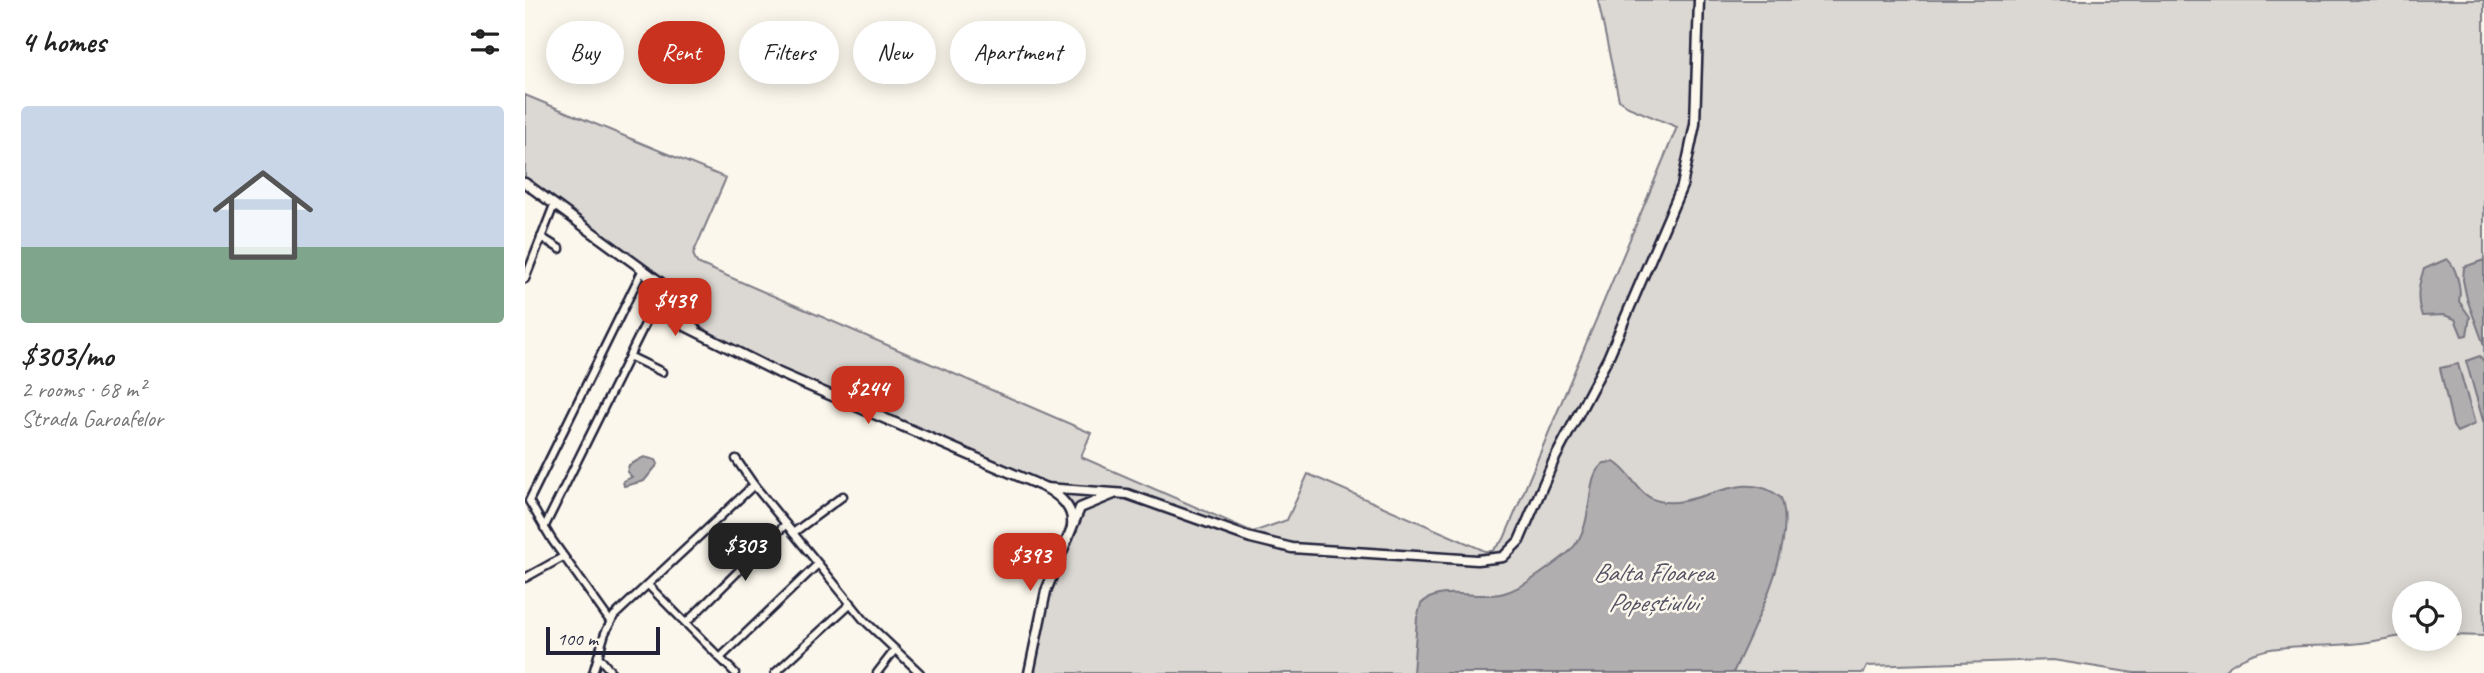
<!DOCTYPE html>
<html lang="en">
<head>
<meta charset="utf-8">
<style>
	:root { --surface:#fff; --page:#f6f6f6; --text:#222; --muted:#767676; --line:#e0e0e0; --accent:#c8321e }
	body { margin:0; font-family:Caveat,sans-serif; background:var(--page); color:var(--text); height:100vh; display:flex; flex-direction:column; font-size:26px; white-space:nowrap }
	* { box-sizing:border-box; margin:0 }
	p { font-size:23px; color:var(--muted) }
	.icon { flex:none; width:38px; height:38px; fill:none; stroke:currentColor; stroke-width:2; stroke-linecap:round; stroke-linejoin:round }
	.map { position:relative; flex:1; overflow:hidden }
	.panel { display:flex; flex-direction:column; background:var(--surface); width:525px }
	.panel>* { flex:none }
	.guide { position:absolute; left:21px; top:21px; width:665px; height:63px; display:flex; gap:14px }
	.fabs { position:absolute; left:1867px; top:581px; display:grid; gap:14px }
	.fabs a { display:grid; place-items:center; width:70px; height:70px; border-radius:50%; background:var(--surface); box-shadow:0 4px 18px #0003; font-size:35px }
	.scale { position:absolute; left:21px; bottom:18px; width:114px; box-sizing:border-box; padding-left:7px; border:4px solid #22223b; border-top:0; font-size:19px; line-height:24px; white-space:nowrap; color:#22223b; -webkit-text-stroke:5px #fbf7ec; paint-order:stroke }
	.price { position:absolute; translate:-50% -60px; padding:0 16px; border-radius:14px; background:var(--accent); color:#fff; font-size:23px; line-height:46px; filter:drop-shadow(0 2px 4px #0008) }
	.price::after { content:''; position:absolute; left:50%; top:42px; width:21px; height:16px; margin-left:-10px; background:inherit; clip-path:polygon(0 0,100% 0,50% 100%) }
	.price.current { background:#222; color:#fff }
	ul { padding:0; list-style:none }
	li { display:grid; align-content:center; gap:14px; height:371px; padding:0 21px }
	li+li { border-top:2px solid var(--line) }
	li span { display:grid; place-items:center; height:217px; border-radius:7px; color:#555 }
	li>.icon { margin-inline-start:auto }
	span .icon { width:126px; height:126px; fill:#fffc; stroke-width:1 }
	li b { font-size:30px }
	h2 { display:flex; justify-content:space-between; align-items:center; height:84px; padding:0 21px; font-size:30px }
	.chip { padding:0 24px; border-radius:32px; background:var(--surface); box-shadow:0 4px 18px #0003; font-size:24px; line-height:63px }
	.chip.current { background:var(--accent); color:#fff }
	main { display:flex; flex:1; min-height:0 }
	.map>svg:first-child { display:block }
	.green { fill:#dbd8d3; stroke:#7e7d87; stroke-width:2 }
	.water { fill:#b1aeb0; stroke:#787681; stroke-width:2 }
	.lines { fill:none; stroke-linecap:round; stroke-linejoin:round }
	.minor-casing { stroke:#22223b; stroke-width:11 }
	.tertiary-casing { stroke:#22223b; stroke-width:13 }
	.minor { stroke:#fbf7ec; stroke-width:6 }
	.tertiary { stroke:#fbf7ec; stroke-width:8 }
	.labels { text-anchor:middle; dominant-baseline:central; stroke-width:5; stroke-linejoin:round; paint-order:stroke }
	.water-label { font-size:26px; font-style:italic; fill:#545364; stroke:#fbf7ec }
</style>
</head>
<body>
<main>
<section class="panel">
<h2>4 homes<svg class="icon" aria-label="filters" viewBox="0 0 24 24"><path d="M4 7h16M4 17h16"/><circle cx="9" cy="7" r="2"/><circle cx="15" cy="17" r="2"/></svg></h2>
<ul>
<li><span style="background:linear-gradient(#c9d6e8 65%,#7fa58c 0)"><svg class="icon" aria-label="home" viewBox="0 0 24 24"><path d="M3 11l9-7 9 7M6 9v11h12V9"/></svg></span><div><b>$303/mo</b><p>2 rooms · 68 m²</p><p>Strada Garoafelor</p></div></li>
</ul>
</section>
<div class="map">
<svg width="1959" height="673" viewBox="0 0 1959 673">
	<rect width="100%" height="100%" fill="#fbf7ec"/>
	<filter id="ink" filterUnits="userSpaceOnUse"><feTurbulence type="fractalNoise" baseFrequency=".0143" numOctaves="2"/><feDisplacementMap in="SourceGraphic" scale="14" xChannelSelector="R" yChannelSelector="G"/><feConvolveMatrix kernelMatrix="1 2 1 2 8 2 1 2 1" color-interpolation-filters="sRGB"/></filter>
	<g filter="url(#ink)">
		<path class="green" d="M 1073,0 L 1959,0 L 1959,636 L 1925,635 L 1925,593 L 1880,593 L 1879,636 C 1861,638 1844,643 1826,644 C 1778,649 1735,638 1696,673 L 1609,673 L 1528,660 L 1342,666 L 1339,673 L 508,673 L 522,600 L 549,531 L 543,514 L 520,483 L 251,367 L 190,336 L 161,316 L 148,288 L 0,180 L 0,95 L 201,178 L 168,254 L 172,263 L 566,433 L 556,457 L 728,532 L 762,520 L 783,474 L 960,551 L 967,551 L 979,539 L 1152,127 L 1103,107 L 1094,100 Z"/>
		<g class="water">
			<path d="M 1922,259 C 1931,266 1937,289 1934,301 L 1945,317 L 1942,335 L 1937,336 L 1930,319 L 1919,315 L 1897,316 C 1891,299 1893,285 1899,269 Z"/>
			<path d="M 1959,260 L 1959,345 L 1942,299 L 1938,280 L 1939,267 Z"/>
			<path d="M 1955,356 L 1959,362 L 1959,424 L 1941,361 Z"/>
			<path d="M 1933,364 L 1950,424 L 1932,432 L 1928,426 L 1915,368 Z"/>
			<path d="M 119,457 L 131,460 L 133,464 L 119,481 L 99,486 L 98,481 L 107,477 L 102,472 L 104,465 Z"/>
			<path d="M 1089,462 C 1107,472 1113,497 1134,501 C 1173,510 1218,465 1256,498 C 1273,545 1227,630 1208,673 L 888,673 L 892,618 L 896,604 C 916,584 953,601 979,593 C 999,587 1021,570 1038,557 C 1076,529 1055,479 1079,463 Z"/>
		</g>
		<g class="lines">
			<g class="minor-casing">
				<g id="minor">
					<path d="M 16,237 L 35,249"/>
					<path d="M 0,279 L 29,205"/>
					<path d="M 104,356 L 137,372"/>
					<path d="M 211,459 L 229,485 L 339,620 L 395,673"/>
					<path d="M 19,528 L 125,314 L 135,307"/>
					<path d="M 268,533 L 318,496"/>
					<path d="M 0,578 L 38,557"/>
					<path d="M 123,585 L 210,673"/>
					<path d="M 85,621 L 27,540 L 4,501 L 117,271"/>
					<path d="M 161,623 L 261,524"/>
					<path d="M 73,656 L 87,673"/>
					<path d="M 195,658 L 293,564"/>
					<path d="M 68,673 L 80,633 L 89,616 L 229,485"/>
					<path d="M 250,673 L 326,603"/>
					<path d="M 352,673 L 369,651"/>
				</g>
			</g>
			<g class="tertiary-casing">
				<g id="tertiary">
					<path d="M 0,183 L 135,282 L 153,299 L 156,312 L 170,329"/>
					<path d="M 121,274 L 135,290 L 136,309 L 150,321 L 254,373 L 521,488 C 536,497 549,508 547,526"/>
					<path d="M 521,488 L 602,494 L 726,538 L 767,548 L 952,560 L 978,557 L 994,541 L 1029,460 L 1083,358 L 1157,186 L 1170,124 L 1174,0"/>
					<path d="M 504,673 L 521,591 L 555,508 L 589,494"/>
				</g>
			</g>
			<use href="#minor" class="minor"/>
			<use href="#tertiary" class="tertiary"/>
		</g>
	</g>
	<g class="labels">
		<g class="water-label">
			<text x="1128" y="572">Balta Floarea<tspan x="1128" dy="30">Popeștiului</tspan></text>
		</g>
	</g>
</svg>
<div class="fabs">
<a><svg class="icon" aria-label="locate" viewBox="0 0 24 24"><circle cx="12" cy="12" r="6"/><path d="M12 2v4M12 18v4M2 12h4M18 12h4"/></svg></a>
</div>
<div class="scale">100 m</div>
<b class="price" style="left:150px;top:338px">$439</b>
<b class="price" style="left:343px;top:426px">$244</b>
<b class="price current" style="left:220px;top:583px">$303</b>
<b class="price" style="left:505px;top:593px">$393</b>
<div class="guide">
<a class="chip">Buy</a>
<a class="chip current">Rent</a>
<a class="chip">Filters</a>
<a class="chip">New</a>
<a class="chip">Apartment</a>
</div>
</div>
</main>
</body>
</html>
